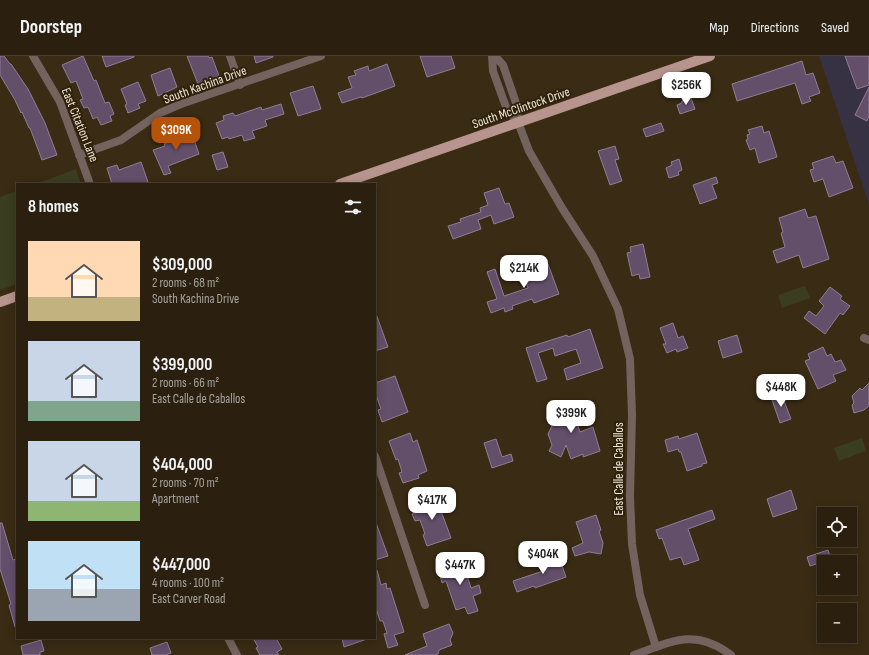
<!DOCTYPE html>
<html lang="en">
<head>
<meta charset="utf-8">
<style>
	:root { --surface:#2b200f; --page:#332818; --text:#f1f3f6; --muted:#a6a39e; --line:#473e2f; --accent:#b45309 }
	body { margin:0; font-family:"Sofia Sans Condensed",sans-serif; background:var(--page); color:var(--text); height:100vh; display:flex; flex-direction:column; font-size:15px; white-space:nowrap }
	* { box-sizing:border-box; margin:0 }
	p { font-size:13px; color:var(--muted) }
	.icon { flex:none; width:22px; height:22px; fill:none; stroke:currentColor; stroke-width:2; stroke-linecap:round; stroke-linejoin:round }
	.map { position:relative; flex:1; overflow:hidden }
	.side { position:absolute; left:16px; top:127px; width:360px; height:456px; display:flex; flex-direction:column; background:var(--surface); border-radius:0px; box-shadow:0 2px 10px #0003,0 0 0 1px var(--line) }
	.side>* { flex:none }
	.fabs { position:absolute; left:817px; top:451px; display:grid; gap:8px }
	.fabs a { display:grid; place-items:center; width:40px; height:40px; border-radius:0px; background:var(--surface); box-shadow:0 2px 10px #0003,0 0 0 1px var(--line); font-size:20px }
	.price { position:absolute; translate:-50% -34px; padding:0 9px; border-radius:8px; background:#fff; color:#222; font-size:13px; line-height:26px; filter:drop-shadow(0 1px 2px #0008) }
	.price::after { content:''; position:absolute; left:50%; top:24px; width:12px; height:9px; margin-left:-6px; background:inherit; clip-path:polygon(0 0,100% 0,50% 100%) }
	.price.current { background:var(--accent); color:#fff }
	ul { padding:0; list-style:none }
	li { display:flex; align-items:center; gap:12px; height:100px; padding:0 12px }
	li span { display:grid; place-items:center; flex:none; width:112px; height:80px; border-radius:0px; color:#555 }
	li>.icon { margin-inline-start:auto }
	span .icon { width:48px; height:48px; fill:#fffc; stroke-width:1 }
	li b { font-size:17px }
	h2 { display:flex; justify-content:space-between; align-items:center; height:48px; padding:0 12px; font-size:17px }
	header { display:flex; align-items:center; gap:24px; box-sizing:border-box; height:56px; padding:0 20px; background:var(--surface); border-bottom:1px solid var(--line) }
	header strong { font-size:19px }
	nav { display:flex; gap:22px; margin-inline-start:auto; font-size:14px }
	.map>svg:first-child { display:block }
	.commercial { fill:#373243 }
	.green { fill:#3a3d1f }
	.building { fill:#644f6b; stroke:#8f7d95 }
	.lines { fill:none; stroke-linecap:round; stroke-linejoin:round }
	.minor { stroke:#73625e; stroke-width:8 }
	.major { stroke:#b8948e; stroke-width:10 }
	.labels { text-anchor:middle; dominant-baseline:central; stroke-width:4; stroke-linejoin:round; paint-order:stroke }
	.street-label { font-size:13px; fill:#efe6d9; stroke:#2f210a }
</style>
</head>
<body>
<header>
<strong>Doorstep</strong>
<nav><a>Map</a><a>Directions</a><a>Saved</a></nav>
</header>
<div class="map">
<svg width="869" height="599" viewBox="0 0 869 599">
	<rect width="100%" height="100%" fill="#392b14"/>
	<path class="commercial" d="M 819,0 L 869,0 L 869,148 Z"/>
	<g class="green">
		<path d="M 76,113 L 81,128 L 36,128 Z"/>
		<path d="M 17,135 L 17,228 L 0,234 L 0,141 Z"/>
		<path d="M 805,230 L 810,242 L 782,252 L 778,239 Z"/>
		<path d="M 862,382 L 866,395 L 839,405 L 834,392 Z"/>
	</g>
	<g class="building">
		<path d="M 0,0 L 4,0 L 10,8 L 11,8 L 28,33 L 45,67 L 57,99 L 42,104 L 30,72 L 29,72 L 22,56 L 21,57 L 15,44 L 0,19 Z"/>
		<path d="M 83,0 L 94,25 L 96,24 L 105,47 L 109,46 L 114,58 L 110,60 L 112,65 L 101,69 L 97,61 L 93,63 L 88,51 L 84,52 L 80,44 L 83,43 L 76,25 L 71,27 L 62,9 Z"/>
		<path d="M 102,0 L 134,0 L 134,1 L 106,11 Z"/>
		<path d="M 187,0 L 208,0 L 209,2 L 212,1 L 219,20 L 198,28 Z"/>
		<path d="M 254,0 L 273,0 L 273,1 L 256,7 Z"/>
		<path d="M 420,0 L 451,0 L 455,12 L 427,21 Z"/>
		<path d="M 845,0 L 869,0 L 869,29 L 857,33 Z"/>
		<path d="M 802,5 L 806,19 L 813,17 L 820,37 L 809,41 L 811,45 L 802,48 L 795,27 L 737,45 L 732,28 Z"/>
		<path d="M 387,8 L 395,30 L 362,42 L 361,41 L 342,47 L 338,37 L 352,32 L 348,21 L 356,19 L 354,15 L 368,10 L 369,15 Z"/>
		<path d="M 170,12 L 177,31 L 158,40 L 151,19 Z"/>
		<path d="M 138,26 L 146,45 L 138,48 L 140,52 L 128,57 L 125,49 L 127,48 L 121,33 Z"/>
		<path d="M 313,30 L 321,53 L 298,60 L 290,37 Z"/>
		<path d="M 869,31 L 869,60 L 867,65 L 855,59 Z"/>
		<path d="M 691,42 L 695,53 L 680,58 L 677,49 L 682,47 L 682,45 Z"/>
		<path d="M 281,48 L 284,58 L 265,64 L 267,70 L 252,75 L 255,82 L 244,85 L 242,79 L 229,83 L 228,81 L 222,83 L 216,67 L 224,64 L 223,60 L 233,57 L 235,60 L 261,51 L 262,54 Z"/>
		<path d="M 661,67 L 664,75 L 646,81 L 643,73 Z"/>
		<path d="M 762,70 L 764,77 L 769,75 L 777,101 L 759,107 L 755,92 L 750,94 L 746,84 L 748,83 L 747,79 L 750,78 L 748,74 Z"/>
		<path d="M 191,75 L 199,98 L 168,110 L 171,117 L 164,119 L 153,94 L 165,90 L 164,88 L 173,84 L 172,82 Z"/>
		<path d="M 615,90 L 619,103 L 615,104 L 622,125 L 610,129 L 598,95 Z"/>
		<path d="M 223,96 L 228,111 L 217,114 L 212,99 Z"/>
		<path d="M 833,100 L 836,107 L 843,105 L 853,132 L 829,141 L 823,123 L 814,126 L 810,114 L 814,113 L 812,107 Z"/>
		<path d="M 679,103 L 682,114 L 678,116 L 679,119 L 669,122 L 666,112 L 672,109 L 671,106 Z"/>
		<path d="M 141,106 L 148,126 L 144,128 L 112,128 L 107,112 L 117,109 L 119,114 Z"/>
		<path d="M 716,121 L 718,127 L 712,129 L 717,142 L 700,148 L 693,129 Z"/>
		<path d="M 499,132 L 505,148 L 509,147 L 514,161 L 494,168 L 491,159 L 478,164 L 481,173 L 453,183 L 448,170 L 461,166 L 460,163 L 481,156 L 480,152 L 488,149 L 484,137 Z"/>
		<path d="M 805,153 L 808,162 L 816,160 L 829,203 L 803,212 L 799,199 L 777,207 L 773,195 L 785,191 L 781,177 L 783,176 L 779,162 Z"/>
		<path d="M 643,188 L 650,221 L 640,223 L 639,218 L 632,220 L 627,197 L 631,196 L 630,191 Z"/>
		<path d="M 548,208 L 559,238 L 534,247 L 532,243 L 512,250 L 513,253 L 505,256 L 504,252 L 491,257 L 487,246 L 497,243 L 487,216 L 495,213 L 504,240 L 528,232 L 523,217 Z"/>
		<path d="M 830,231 L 842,240 L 840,243 L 850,250 L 843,259 L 840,257 L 825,278 L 804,262 L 809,255 L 816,260 L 824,250 L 819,245 Z"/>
		<path d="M 375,255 L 388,291 L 375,295 Z"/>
		<path d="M 673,267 L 678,282 L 683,280 L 688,292 L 677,296 L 676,293 L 667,297 L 663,288 L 666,288 L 660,272 Z"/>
		<path d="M 590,273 L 603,312 L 567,324 L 564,313 L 581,307 L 576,293 L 555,300 L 553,292 L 538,297 L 547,323 L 537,326 L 526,292 L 567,279 L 568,281 Z"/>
		<path d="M 737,279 L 742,296 L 723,302 L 718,285 Z"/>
		<path d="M 823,291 L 827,300 L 831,298 L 835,306 L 841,304 L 846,314 L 833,319 L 836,325 L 818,333 L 805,305 L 810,303 L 808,298 Z"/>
		<path d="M 395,320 L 408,356 L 382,366 L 378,354 L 381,353 L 376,339 L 375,340 L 375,327 Z"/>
		<path d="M 869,327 L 869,350 L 864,354 L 854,357 L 852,349 L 854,347 L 852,340 L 860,332 L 862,334 Z"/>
		<path d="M 781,337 L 791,363 L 780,367 L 771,341 Z"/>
		<path d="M 573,345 L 578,359 L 575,361 L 580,376 L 593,371 L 600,395 L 583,401 L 583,398 L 571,403 L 566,389 L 561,401 L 549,395 L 552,389 L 548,378 L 556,362 L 553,353 Z"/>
		<path d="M 410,377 L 413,386 L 417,384 L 427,415 L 418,419 L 419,422 L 403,427 L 399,417 L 402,416 L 398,403 L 396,404 L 389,385 Z"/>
		<path d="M 697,377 L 707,407 L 702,408 L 702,410 L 687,415 L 681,396 L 679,396 L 678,393 L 668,396 L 665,384 L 678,380 L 679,383 Z"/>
		<path d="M 496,383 L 502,401 L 511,398 L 513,405 L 492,412 L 484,387 Z"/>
		<path d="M 791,434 L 797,453 L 773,461 L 767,443 Z"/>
		<path d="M 430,439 L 432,446 L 437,444 L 451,482 L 427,490 L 423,479 L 425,478 L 420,464 L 415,465 L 412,458 L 419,456 L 415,444 Z"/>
		<path d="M 712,454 L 715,463 L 688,473 L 699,504 L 684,509 L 681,501 L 670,504 L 662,482 L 659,483 L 656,474 Z"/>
		<path d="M 596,459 L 601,474 L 599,475 L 603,487 L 601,498 L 589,496 L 575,500 L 572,492 L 583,487 L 576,466 Z"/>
		<path d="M 375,464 L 388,500 L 375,504 Z"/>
		<path d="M 0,467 L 2,467 L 13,504 L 16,503 L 17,507 L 17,571 L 15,571 L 9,549 L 11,548 L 0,513 Z"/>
		<path d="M 828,494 L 832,506 L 824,506 L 824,520 L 823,520 L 819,507 L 810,510 L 807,501 Z"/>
		<path d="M 558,498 L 566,521 L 535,532 L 534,530 L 517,536 L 513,525 L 546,514 L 542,503 Z"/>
		<path d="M 455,503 L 456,506 L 462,504 L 471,532 L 479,529 L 481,537 L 473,540 L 478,555 L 468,558 L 465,551 L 456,554 L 446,525 L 442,527 L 440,519 L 443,518 L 441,513 L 447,511 L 446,506 Z"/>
		<path d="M 377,514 L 381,529 L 386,527 L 387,533 L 390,532 L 404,576 L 394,579 L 398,589 L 388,592 L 384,578 L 387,577 L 383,565 L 380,565 L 375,549 L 375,515 Z"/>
		<path d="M 449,568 L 453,577 L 450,584 L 452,589 L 439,594 L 438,598 L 434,599 L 405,599 L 427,590 L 423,578 Z"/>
		<path d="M 253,582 L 276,582 L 282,593 L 277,596 L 279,599 L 260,599 L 256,592 L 258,591 Z"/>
		<path d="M 342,582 L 366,582 L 367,583 L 344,591 Z"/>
		<path d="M 41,584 L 44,595 L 40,596 L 40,599 L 23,599 L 21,590 Z"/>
		<path d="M 167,586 L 171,597 L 166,599 L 152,599 L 150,592 Z"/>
	</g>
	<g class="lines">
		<g class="minor">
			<path d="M 33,0 L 60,46 L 90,128"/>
			<path d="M 230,0 L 240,29"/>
			<path d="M 492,0 L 493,15 L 506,51 L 518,66"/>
			<path d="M 495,0 L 503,9 L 517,50 L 518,66 L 529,95 L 562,152 L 593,200 L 618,253 L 630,303 L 632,359 L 630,440 L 632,488 L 640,539 L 656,591"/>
			<path d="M 79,99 L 121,84 L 160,57 L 181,48 L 321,0"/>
			<path d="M 864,282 L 869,284"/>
			<path d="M 375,400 L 425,549"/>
			<path d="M 228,582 L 237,599"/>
			<path d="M 634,599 C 673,585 695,572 731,599"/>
		</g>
		<g class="major">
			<path d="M 340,128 L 710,0"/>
			<path d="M 0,246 L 17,240"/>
		</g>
	</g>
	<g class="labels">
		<g class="street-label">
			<text transform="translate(205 29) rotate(-20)">South Kachina Drive</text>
			<text transform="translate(521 52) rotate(-19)">South McClintock Drive</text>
			<text transform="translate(80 69) rotate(68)">East Citation Lane</text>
			<text transform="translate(619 413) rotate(-90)">East Calle de Caballos</text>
		</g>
	</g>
</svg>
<div class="fabs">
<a><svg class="icon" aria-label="locate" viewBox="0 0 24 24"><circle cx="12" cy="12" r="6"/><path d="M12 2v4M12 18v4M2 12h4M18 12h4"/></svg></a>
<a>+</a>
<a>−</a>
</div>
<b class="price" style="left:686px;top:50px">$256K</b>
<b class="price current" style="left:176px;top:95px">$309K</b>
<b class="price" style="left:524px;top:233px">$214K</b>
<b class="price" style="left:781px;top:352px">$448K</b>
<b class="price" style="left:571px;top:378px">$399K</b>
<b class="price" style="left:432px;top:465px">$417K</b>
<b class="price" style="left:543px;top:519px">$404K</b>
<b class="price" style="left:460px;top:530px">$447K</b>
<section class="side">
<h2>8 homes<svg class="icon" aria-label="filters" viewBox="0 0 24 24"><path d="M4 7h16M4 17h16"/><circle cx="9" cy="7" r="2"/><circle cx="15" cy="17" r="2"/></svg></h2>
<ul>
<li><span style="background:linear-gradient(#ffd9b3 70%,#c2b280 0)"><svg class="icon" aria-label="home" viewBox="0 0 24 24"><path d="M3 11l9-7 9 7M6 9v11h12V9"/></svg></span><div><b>$309,000</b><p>2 rooms · 68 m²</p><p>South Kachina Drive</p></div></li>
<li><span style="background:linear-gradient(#c9d6e8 75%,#7fa58c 0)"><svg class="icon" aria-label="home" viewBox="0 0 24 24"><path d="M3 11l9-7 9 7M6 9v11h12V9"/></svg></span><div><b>$399,000</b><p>2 rooms · 66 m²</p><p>East Calle de Caballos</p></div></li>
<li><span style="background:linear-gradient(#c9d6e8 75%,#8fb573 0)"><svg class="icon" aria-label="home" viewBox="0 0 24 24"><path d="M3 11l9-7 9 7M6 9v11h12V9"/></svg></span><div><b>$404,000</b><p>2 rooms · 70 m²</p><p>Apartment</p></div></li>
<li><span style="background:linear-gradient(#bfe0f5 60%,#9aa5b1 0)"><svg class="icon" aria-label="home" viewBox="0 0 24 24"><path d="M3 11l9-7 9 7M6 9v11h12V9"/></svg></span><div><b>$447,000</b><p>4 rooms · 100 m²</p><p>East Carver Road</p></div></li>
</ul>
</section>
</div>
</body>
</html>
